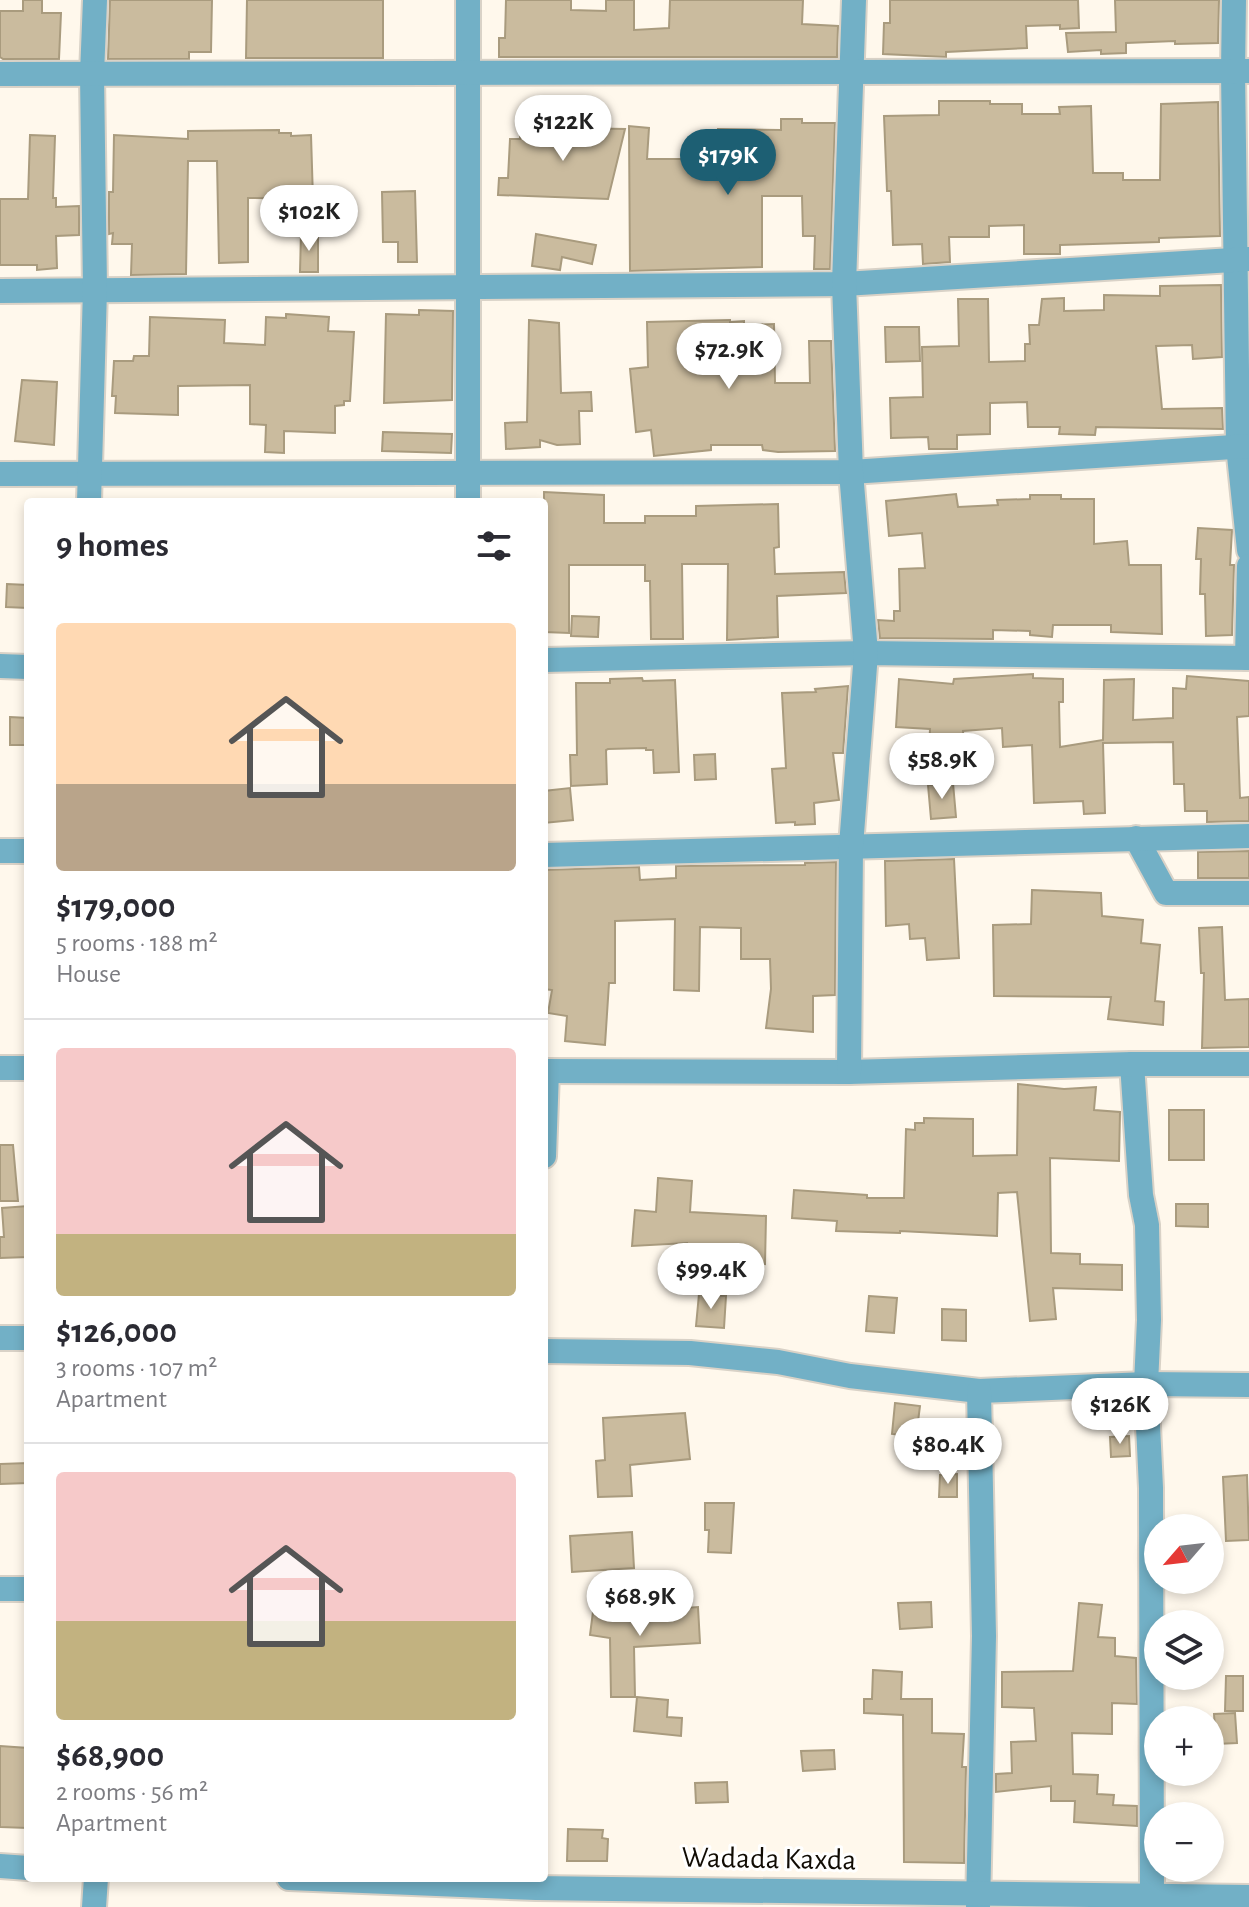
<!DOCTYPE html>
<html lang="en">
<head>
<meta charset="utf-8">
<style>
	:root { --surface:#fff; --page:#f7f7f7; --text:#2b2b33; --muted:#7c7c81; --line:#e1e1e2; --accent:#1d5f73 }
	body { margin:0; font-family:"Alegreya Sans",sans-serif; background:var(--page); color:var(--text); height:100vh; display:flex; flex-direction:column; font-size:30px; white-space:nowrap }
	* { box-sizing:border-box; margin:0 }
	p { font-size:26px; color:var(--muted) }
	.icon { flex:none; width:44px; height:44px; fill:none; stroke:currentColor; stroke-width:2; stroke-linecap:round; stroke-linejoin:round }
	.map { position:relative; flex:1; overflow:hidden }
	.drawer { position:absolute; left:24px; top:498px; width:524px; height:1384px; display:flex; flex-direction:column; background:var(--surface); border-radius:8px; box-shadow:0 4px 12px #0003 }
	.drawer>* { flex:none }
	.needle { width:52px; rotate:242deg }
	.controls { position:absolute; left:1144px; top:1514px; display:grid; gap:16px }
	.controls a { display:grid; place-items:center; width:80px; height:80px; border-radius:50%; background:var(--surface); box-shadow:0 4px 12px #0003; font-size:40px }
	.price { position:absolute; translate:-50% -68px; padding:0 18px; border-radius:28px; background:#fff; color:#222; font-size:26px; line-height:52px; filter:drop-shadow(0 2px 4px #0008) }
	.price::after { content:''; position:absolute; left:50%; top:48px; width:24px; height:18px; margin-left:-12px; background:inherit; clip-path:polygon(0 0,100% 0,50% 100%) }
	.price.active { background:var(--accent); color:#fff }
	ul { padding:0; list-style:none }
	li { display:grid; align-content:center; gap:16px; height:424px; padding:0 32px }
	li+li { border-top:2px solid var(--line) }
	li span { display:grid; place-items:center; height:248px; border-radius:8px; color:#555 }
	li>.icon { margin-inline-start:auto }
	span .icon { width:144px; height:144px; fill:#fffc; stroke-width:1 }
	li b { font-size:34px }
	h2 { display:flex; justify-content:space-between; align-items:center; height:96px; padding:0 32px; font-size:34px }
	.map>svg:first-child { display:block }
	.building { fill:#cabb9e; stroke:#a99b7e; stroke-width:2 }
	.lines { fill:none; stroke-linecap:round; stroke-linejoin:round }
	.minor-casing { stroke:#d9d2c7; stroke-width:28 }
	.tertiary-casing { stroke:#d9d2c7; stroke-width:28 }
	.minor { stroke:#72b0c6; stroke-width:24 }
	.tertiary { stroke:#72b0c6; stroke-width:24 }
	.labels { text-anchor:middle; dominant-baseline:central; stroke-width:6; stroke-linejoin:round; paint-order:stroke }
	.street-label { font-size:30px; fill:#100b03; stroke:#fff }
</style>
</head>
<body>
<div class="map">
<svg width="1249" height="1907" viewBox="0 0 1249 1907">
	<rect width="100%" height="100%" fill="#fff8ec"/>
	<g class="building">
		<path d="M 23,0 L 42,0 L 42,13 L 61,13 L 59,59 L 3,59 L 0,57 L 0,11 L 23,11 Z"/>
		<path d="M 110,0 L 212,0 L 211,52 L 189,52 L 189,59 L 108,59 Z"/>
		<path d="M 247,0 L 383,0 L 383,58 L 246,58 Z"/>
		<path d="M 506,0 L 571,0 L 571,10 L 606,11 L 606,0 L 634,0 L 634,30 L 669,28 L 670,0 L 803,0 L 802,24 L 838,26 L 837,57 L 499,57 L 499,38 L 505,38 Z"/>
		<path d="M 890,0 L 1078,0 L 1079,28 L 1060,29 L 1060,25 L 1026,26 L 1027,48 L 946,52 L 946,57 L 883,54 L 884,23 L 890,23 Z"/>
		<path d="M 1115,0 L 1219,0 L 1218,43 L 1175,44 L 1175,41 L 1126,43 L 1126,53 L 1101,54 L 1101,50 L 1068,52 L 1066,33 L 1116,32 Z"/>
		<path d="M 939,101 L 990,101 L 990,104 L 1022,104 L 1022,114 L 1060,114 L 1059,107 L 1091,106 L 1093,173 L 1123,173 L 1123,180 L 1160,180 L 1161,104 L 1218,102 L 1220,236 L 1159,238 L 1159,242 L 1060,245 L 1060,254 L 1024,254 L 1024,225 L 989,226 L 989,237 L 949,237 L 950,262 L 923,264 L 922,244 L 893,245 L 891,191 L 887,191 L 884,116 L 939,115 Z"/>
		<path d="M 781,119 L 802,119 L 802,123 L 835,123 L 830,269 L 814,269 L 815,236 L 803,236 L 802,196 L 762,196 L 762,267 L 630,271 L 629,126 L 649,128 L 647,159 L 699,159 L 699,154 L 718,155 L 718,129 L 781,130 Z"/>
		<path d="M 520,127 L 625,129 L 608,199 L 498,195 L 499,178 L 508,178 L 510,139 L 520,139 Z"/>
		<path d="M 279,130 L 279,133 L 291,133 L 291,136 L 311,135 L 313,199 L 248,198 L 248,262 L 219,263 L 217,161 L 188,161 L 186,274 L 131,275 L 132,244 L 112,244 L 113,233 L 109,234 L 109,192 L 113,192 L 114,135 L 188,139 L 188,131 Z"/>
		<path d="M 30,135 L 55,136 L 53,198 L 56,198 L 56,207 L 79,206 L 79,235 L 56,236 L 57,268 L 37,270 L 37,265 L 0,265 L 0,199 L 28,199 Z"/>
		<path d="M 415,191 L 417,262 L 398,262 L 398,242 L 383,242 L 382,192 Z"/>
		<path d="M 301,233 L 318,234 L 318,272 L 300,272 Z"/>
		<path d="M 536,234 L 596,245 L 592,264 L 562,257 L 560,270 L 532,266 Z"/>
		<path d="M 1221,285 L 1222,357 L 1193,359 L 1192,345 L 1156,346 L 1162,409 L 1222,408 L 1223,429 L 1096,427 L 1095,435 L 1059,434 L 1060,427 L 1028,427 L 1027,402 L 990,403 L 990,434 L 957,435 L 957,449 L 929,449 L 928,437 L 891,438 L 890,398 L 923,397 L 922,347 L 959,346 L 958,299 L 988,299 L 989,362 L 1025,361 L 1025,344 L 1030,344 L 1029,325 L 1039,325 L 1042,299 L 1064,298 L 1064,311 L 1104,310 L 1104,295 L 1160,296 L 1160,286 Z"/>
		<path d="M 419,310 L 453,311 L 452,400 L 384,403 L 386,314 L 419,315 Z"/>
		<path d="M 286,314 L 329,317 L 328,331 L 354,332 L 350,401 L 344,401 L 344,405 L 335,406 L 335,433 L 284,431 L 284,453 L 265,452 L 266,425 L 250,424 L 250,385 L 178,386 L 178,415 L 115,413 L 116,396 L 112,396 L 114,361 L 133,361 L 134,356 L 149,356 L 150,317 L 225,320 L 224,343 L 265,345 L 266,317 L 286,318 Z"/>
		<path d="M 529,320 L 559,323 L 561,393 L 591,392 L 592,411 L 579,411 L 580,444 L 557,445 L 540,440 L 540,447 L 506,449 L 505,423 L 527,422 Z"/>
		<path d="M 730,320 L 730,322 L 744,321 L 744,325 L 774,324 L 775,383 L 810,383 L 809,341 L 831,341 L 835,451 L 778,452 L 763,450 L 762,445 L 711,445 L 711,450 L 654,456 L 651,430 L 636,432 L 630,369 L 648,367 L 647,322 Z"/>
		<path d="M 885,327 L 919,327 L 920,361 L 886,362 Z"/>
		<path d="M 22,380 L 57,382 L 54,445 L 15,441 Z"/>
		<path d="M 383,432 L 452,434 L 451,453 L 382,451 Z"/>
		<path d="M 544,492 L 604,495 L 604,523 L 645,523 L 645,516 L 696,516 L 696,506 L 778,504 L 779,547 L 774,548 L 775,574 L 844,572 L 846,593 L 777,596 L 778,637 L 727,640 L 728,564 L 682,564 L 683,639 L 651,639 L 650,581 L 645,581 L 645,565 L 569,565 L 569,633 L 544,632 Z"/>
		<path d="M 956,494 L 958,507 L 998,505 L 997,500 L 1030,499 L 1030,495 L 1061,495 L 1061,499 L 1094,499 L 1094,544 L 1127,541 L 1129,565 L 1161,565 L 1162,634 L 1111,632 L 1111,625 L 1053,625 L 1052,637 L 1030,635 L 1030,631 L 993,630 L 993,639 L 880,638 L 878,620 L 894,621 L 894,611 L 900,611 L 899,569 L 925,568 L 922,533 L 889,536 L 886,501 Z"/>
		<path d="M 1198,528 L 1232,530 L 1230,565 L 1234,565 L 1232,635 L 1206,636 L 1205,594 L 1200,594 L 1201,559 L 1196,559 Z"/>
		<path d="M 7,584 L 28,585 L 28,608 L 6,607 Z"/>
		<path d="M 572,616 L 599,617 L 598,637 L 571,636 Z"/>
		<path d="M 1033,674 L 1033,678 L 1063,679 L 1063,702 L 1059,702 L 1060,747 L 1103,740 L 1104,680 L 1134,679 L 1133,720 L 1173,718 L 1173,688 L 1186,689 L 1187,676 L 1249,681 L 1249,716 L 1237,717 L 1240,798 L 1249,797 L 1249,821 L 1207,822 L 1207,811 L 1185,811 L 1184,784 L 1174,784 L 1173,742 L 1103,743 L 1105,813 L 1084,814 L 1083,801 L 1034,803 L 1032,745 L 1003,747 L 1002,728 L 963,731 L 964,746 L 929,749 L 930,729 L 896,727 L 899,679 L 953,684 L 954,679 Z"/>
		<path d="M 642,678 L 643,681 L 675,680 L 679,772 L 654,773 L 653,750 L 646,750 L 646,748 L 608,749 L 606,750 L 607,784 L 571,786 L 570,755 L 577,755 L 576,683 L 610,683 L 610,679 Z"/>
		<path d="M 848,686 L 843,753 L 833,753 L 839,800 L 814,803 L 815,824 L 795,825 L 795,822 L 776,823 L 772,769 L 786,768 L 782,693 L 816,692 L 815,689 Z"/>
		<path d="M 10,717 L 28,718 L 28,745 L 10,745 Z"/>
		<path d="M 715,754 L 716,779 L 695,780 L 694,755 Z"/>
		<path d="M 953,783 L 956,817 L 931,819 L 928,785 Z"/>
		<path d="M 570,788 L 573,820 L 544,823 L 544,791 Z"/>
		<path d="M 1249,851 L 1249,878 L 1198,878 L 1198,852 Z"/>
		<path d="M 954,859 L 959,958 L 927,960 L 925,938 L 910,939 L 909,924 L 886,926 L 885,861 Z"/>
		<path d="M 836,862 L 835,995 L 813,996 L 813,1032 L 766,1028 L 771,989 L 770,959 L 741,959 L 741,928 L 700,927 L 699,991 L 674,990 L 675,919 L 615,921 L 615,983 L 609,983 L 605,1045 L 565,1041 L 567,1016 L 548,1013 L 552,990 L 544,989 L 544,870 L 639,867 L 640,880 L 676,878 L 676,866 L 805,865 L 805,863 Z"/>
		<path d="M 1032,890 L 1101,893 L 1102,916 L 1143,920 L 1141,943 L 1160,945 L 1155,1001 L 1164,1002 L 1163,1025 L 1108,1019 L 1111,997 L 994,996 L 993,925 L 1031,924 Z"/>
		<path d="M 1222,927 L 1225,1000 L 1249,999 L 1249,1047 L 1202,1048 L 1204,973 L 1201,973 L 1199,928 Z"/>
		<path d="M 1018,1084 L 1064,1089 L 1096,1087 L 1094,1110 L 1120,1112 L 1119,1161 L 1050,1158 L 1051,1253 L 1080,1254 L 1080,1264 L 1122,1265 L 1122,1290 L 1053,1288 L 1056,1319 L 1030,1321 L 1017,1192 L 998,1193 L 997,1236 L 900,1231 L 900,1233 L 836,1231 L 837,1221 L 792,1218 L 794,1190 L 867,1195 L 867,1198 L 904,1198 L 906,1129 L 915,1130 L 915,1123 L 924,1123 L 924,1118 L 973,1119 L 973,1156 L 1017,1155 Z"/>
		<rect x="1169" y="1110" width="35" height="50"/>
		<path d="M 0,1145 L 13,1145 L 18,1201 L 0,1201 Z"/>
		<path d="M 658,1178 L 692,1181 L 690,1212 L 766,1216 L 765,1264 L 687,1251 L 687,1243 L 632,1246 L 635,1210 L 656,1212 Z"/>
		<path d="M 1176,1204 L 1208,1204 L 1208,1227 L 1176,1226 Z"/>
		<path d="M 28,1206 L 28,1257 L 0,1258 L 0,1237 L 4,1237 L 2,1208 Z"/>
		<path d="M 699,1294 L 726,1296 L 724,1328 L 696,1326 Z"/>
		<path d="M 869,1296 L 897,1298 L 894,1333 L 866,1331 Z"/>
		<path d="M 942,1309 L 966,1310 L 966,1341 L 942,1340 Z"/>
		<path d="M 895,1403 L 920,1406 L 916,1437 L 892,1434 Z"/>
		<path d="M 685,1413 L 690,1459 L 630,1465 L 632,1496 L 598,1497 L 596,1461 L 605,1460 L 603,1418 Z"/>
		<path d="M 1129,1436 L 1130,1456 L 1111,1457 L 1110,1437 Z"/>
		<path d="M 28,1463 L 28,1483 L 0,1484 L 0,1464 Z"/>
		<path d="M 957,1474 L 957,1497 L 939,1497 L 940,1475 Z"/>
		<path d="M 1247,1475 L 1249,1540 L 1226,1541 L 1223,1477 Z"/>
		<path d="M 705,1503 L 734,1503 L 731,1553 L 708,1552 L 709,1530 L 705,1530 Z"/>
		<path d="M 632,1532 L 634,1568 L 572,1572 L 570,1536 Z"/>
		<path d="M 931,1602 L 932,1627 L 900,1629 L 898,1603 Z"/>
		<path d="M 1079,1603 L 1102,1605 L 1098,1637 L 1115,1638 L 1115,1656 L 1136,1658 L 1137,1704 L 1112,1703 L 1112,1734 L 1072,1733 L 1073,1774 L 1098,1775 L 1097,1794 L 1114,1795 L 1113,1805 L 1137,1806 L 1137,1826 L 1074,1822 L 1075,1801 L 1051,1801 L 1051,1786 L 996,1792 L 996,1774 L 1012,1773 L 1011,1742 L 1036,1741 L 1034,1708 L 1002,1707 L 1002,1672 L 1073,1671 Z"/>
		<path d="M 594,1604 L 672,1616 L 672,1609 L 698,1607 L 700,1643 L 634,1647 L 635,1697 L 611,1697 L 610,1638 L 590,1635 Z"/>
		<path d="M 873,1670 L 902,1672 L 901,1699 L 932,1699 L 932,1733 L 964,1734 L 962,1767 L 966,1767 L 964,1863 L 904,1862 L 903,1715 L 864,1713 L 864,1699 L 872,1699 Z"/>
		<path d="M 1226,1676 L 1243,1676 L 1243,1711 L 1225,1711 Z"/>
		<path d="M 637,1697 L 668,1700 L 667,1717 L 682,1718 L 681,1736 L 634,1731 Z"/>
		<path d="M 1235,1713 L 1237,1743 L 1216,1744 L 1214,1714 Z"/>
		<path d="M 0,1746 L 28,1748 L 28,1828 L 0,1827 Z"/>
		<path d="M 834,1750 L 835,1769 L 803,1771 L 801,1751 Z"/>
		<path d="M 727,1782 L 728,1802 L 696,1803 L 695,1783 Z"/>
		<path d="M 568,1829 L 603,1830 L 602,1838 L 608,1839 L 607,1861 L 567,1861 Z"/>
	</g>
	<g class="lines">
		<g class="minor-casing">
			<g id="minor">
				<path d="M 1234,0 L 1233,71 L 1238,446 L 1249,550"/>
				<path d="M 0,291 L 844,284 L 1249,259"/>
				<path d="M 0,474 L 851,472 L 1249,446"/>
				<path d="M 89,502 L 95,289 L 92,74 L 95,0"/>
				<path d="M 468,502 L 468,0"/>
				<path d="M 1247,658 L 1249,566"/>
				<path d="M 544,660 L 866,653 L 1249,658"/>
				<path d="M 0,666 L 28,667"/>
				<path d="M 1136,838 L 1166,893 L 1249,893"/>
				<path d="M 0,851 L 28,851"/>
				<path d="M 544,855 L 1249,836"/>
				<path d="M 1132,1064 L 1141,1195 L 1147,1225 L 1149,1320 L 1146,1384 L 1151,1488 L 1152,1896"/>
				<path d="M 0,1068 L 28,1068"/>
				<path d="M 544,1071 L 849,1072 L 1132,1064 L 1249,1064"/>
				<path d="M 849,1072 L 851,846 L 866,653 L 851,472 L 844,284 L 854,0"/>
				<path d="M 544,1156 L 547,1071"/>
				<path d="M 0,1338 L 28,1338"/>
				<path d="M 544,1351 L 690,1353 L 778,1362 L 850,1376 L 979,1391 L 1146,1384 L 1249,1385"/>
				<path d="M 0,1589 L 28,1589"/>
				<path d="M 94,1907 L 96,1878"/>
				<path d="M 978,1907 L 984,1636 L 979,1391"/>
			</g>
		</g>
		<g class="tertiary-casing">
			<g id="tertiary">
				<path d="M 0,74 L 1249,71"/>
				<path d="M 0,1866 L 28,1868"/>
				<path d="M 289,1878 L 536,1888 L 1249,1897"/>
			</g>
		</g>
		<use href="#minor" class="minor"/>
		<use href="#tertiary" class="tertiary"/>
	</g>
	<g class="labels">
		<g class="street-label">
			<text transform="translate(769 1859) rotate(1)">Wadada Kaxda</text>
		</g>
	</g>
</svg>
<div class="controls">
<a><svg class="needle" viewBox="-14 -14 28 28"><path d="M0-13l5 13h-10z" fill="#e53935"/><path d="M0 13l5-13h-10z" fill="#7c7c81"/></svg></a>
<a><svg class="icon" aria-label="layers" viewBox="0 0 24 24"><path d="M12 4l9 5-9 5-9-5zM3 14l9 5 9-5"/></svg></a>
<a>+</a>
<a>−</a>
</div>
<b class="price" style="left:563px;top:163px">$122K</b>
<b class="price active" style="left:728px;top:197px">$179K</b>
<b class="price" style="left:309px;top:253px">$102K</b>
<b class="price" style="left:729px;top:391px">$72.9K</b>
<b class="price" style="left:942px;top:801px">$58.9K</b>
<b class="price" style="left:711px;top:1311px">$99.4K</b>
<b class="price" style="left:1120px;top:1446px">$126K</b>
<b class="price" style="left:948px;top:1486px">$80.4K</b>
<b class="price" style="left:640px;top:1638px">$68.9K</b>
<section class="drawer">
<h2>9 homes<svg class="icon" aria-label="filters" viewBox="0 0 24 24"><path d="M4 7h16M4 17h16"/><circle cx="9" cy="7" r="2"/><circle cx="15" cy="17" r="2"/></svg></h2>
<ul>
<li><span style="background:linear-gradient(#ffd9b3 65%,#b9a48a 0)"><svg class="icon" aria-label="home" viewBox="0 0 24 24"><path d="M3 11l9-7 9 7M6 9v11h12V9"/></svg></span><div><b>$179,000</b><p>5 rooms · 188 m²</p><p>House</p></div></li>
<li><span style="background:linear-gradient(#f6c9c9 75%,#c2b280 0)"><svg class="icon" aria-label="home" viewBox="0 0 24 24"><path d="M3 11l9-7 9 7M6 9v11h12V9"/></svg></span><div><b>$126,000</b><p>3 rooms · 107 m²</p><p>Apartment</p></div></li>
<li><span style="background:linear-gradient(#f6c9c9 60%,#c2b280 0)"><svg class="icon" aria-label="home" viewBox="0 0 24 24"><path d="M3 11l9-7 9 7M6 9v11h12V9"/></svg></span><div><b>$68,900</b><p>2 rooms · 56 m²</p><p>Apartment</p></div></li>
</ul>
</section>
</div>
</body>
</html>
